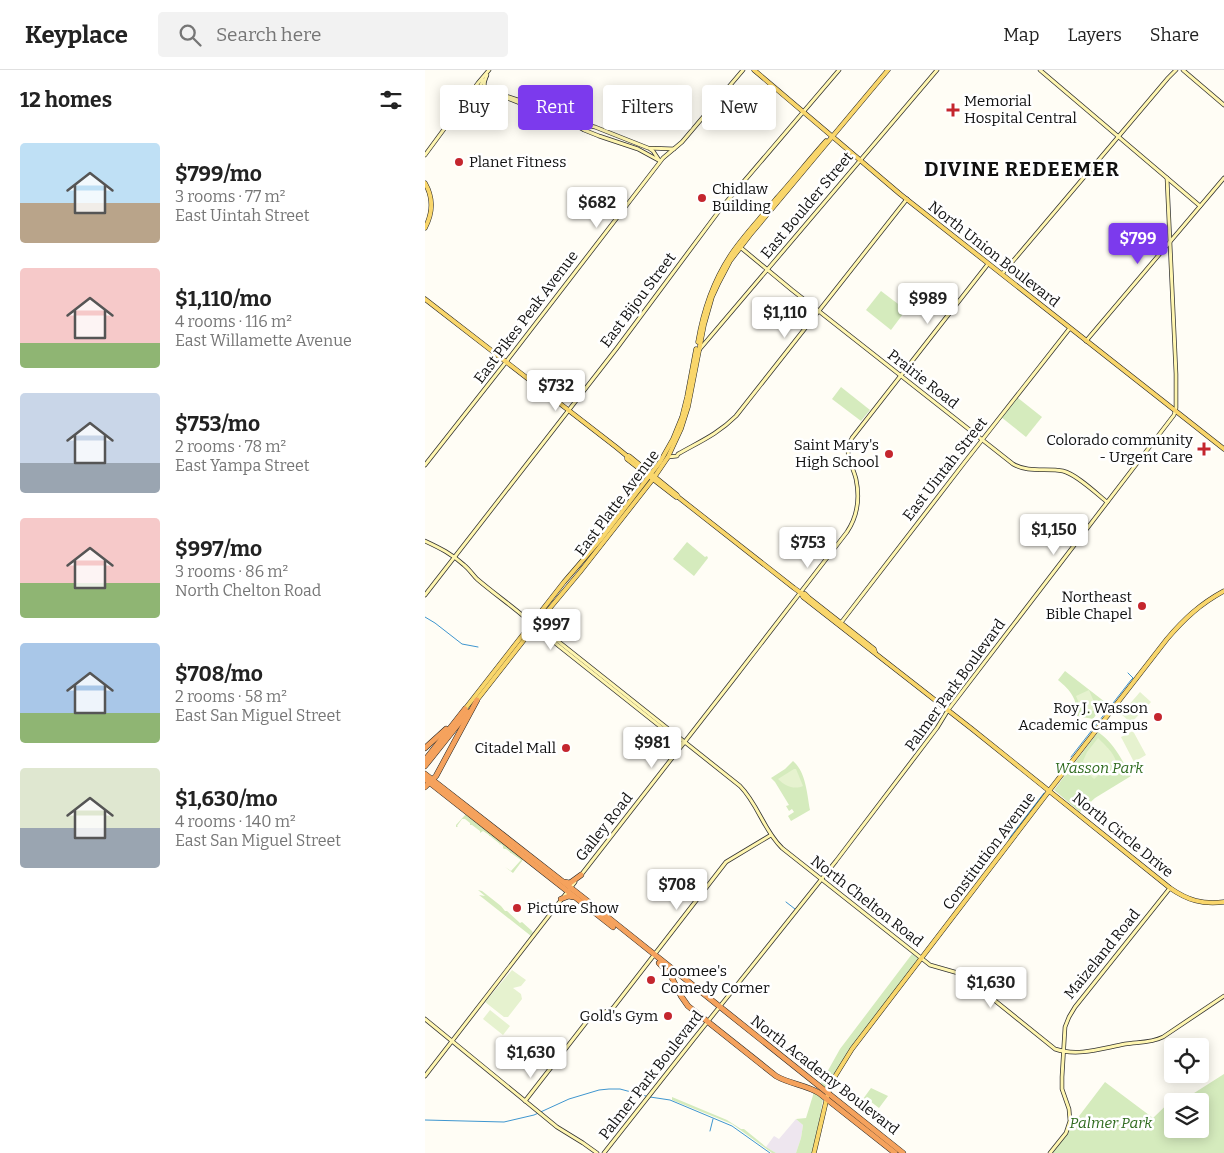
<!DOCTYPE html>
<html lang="en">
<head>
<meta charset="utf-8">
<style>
	:root { --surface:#fff; --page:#f2f2f2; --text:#222; --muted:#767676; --line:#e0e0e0; --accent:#7c3aed }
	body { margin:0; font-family:Bitter,serif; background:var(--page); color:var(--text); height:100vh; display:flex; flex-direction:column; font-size:19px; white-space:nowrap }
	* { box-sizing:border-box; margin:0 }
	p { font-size:16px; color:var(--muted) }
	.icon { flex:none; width:28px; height:28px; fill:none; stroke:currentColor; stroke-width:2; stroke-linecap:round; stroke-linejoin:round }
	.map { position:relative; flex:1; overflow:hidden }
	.details { display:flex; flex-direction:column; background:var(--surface); width:425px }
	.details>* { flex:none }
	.guide { position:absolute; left:15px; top:15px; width:475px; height:45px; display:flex; gap:10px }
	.controls { position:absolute; left:739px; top:968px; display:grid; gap:10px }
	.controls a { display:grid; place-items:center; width:45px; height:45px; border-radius:5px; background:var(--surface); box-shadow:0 2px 12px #0003; font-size:25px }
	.price { position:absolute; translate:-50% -42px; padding:0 11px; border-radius:5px; background:#fff; color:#222; font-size:16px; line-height:32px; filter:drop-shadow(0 1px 2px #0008) }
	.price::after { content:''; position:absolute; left:50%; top:30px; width:15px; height:11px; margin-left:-8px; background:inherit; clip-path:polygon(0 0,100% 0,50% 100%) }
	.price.on { background:var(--accent); color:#fff }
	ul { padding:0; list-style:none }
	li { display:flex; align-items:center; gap:15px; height:125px; padding:0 20px }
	li span { display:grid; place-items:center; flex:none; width:140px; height:100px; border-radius:5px; color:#555 }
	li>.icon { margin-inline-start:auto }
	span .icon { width:60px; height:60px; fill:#fffc; stroke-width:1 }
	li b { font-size:21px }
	h2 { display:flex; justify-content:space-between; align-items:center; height:60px; padding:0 20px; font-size:21px }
	.chip { padding:0 18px; border-radius:5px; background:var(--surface); box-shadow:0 2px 12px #0003; font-size:18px; line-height:45px }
	.chip.on { background:var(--accent); color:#fff }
	header { display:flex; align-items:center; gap:30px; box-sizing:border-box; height:70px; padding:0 25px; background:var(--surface); border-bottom:1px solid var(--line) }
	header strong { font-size:24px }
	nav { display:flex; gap:28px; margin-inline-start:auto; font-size:18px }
	.search { width:350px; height:45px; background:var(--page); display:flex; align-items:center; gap:12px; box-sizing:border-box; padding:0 18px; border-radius:5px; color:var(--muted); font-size:19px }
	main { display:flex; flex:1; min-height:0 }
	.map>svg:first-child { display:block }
	.industrial { fill:#eee6ef }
	.green { fill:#d5ebbd; fill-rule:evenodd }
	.pitch { fill:#e6f2cf }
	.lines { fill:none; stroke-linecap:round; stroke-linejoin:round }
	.stream { stroke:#3f96cf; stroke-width:1 }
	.secondary-casing { stroke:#333; stroke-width:4.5 }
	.primary-casing { stroke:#222; stroke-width:5 }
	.highway-casing { stroke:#222; stroke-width:6 }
	.secondary { stroke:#fff6b0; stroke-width:3 }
	.primary { stroke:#f9d66b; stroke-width:4 }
	.highway { stroke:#f5a25d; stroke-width:5 }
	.poi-dot { fill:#c4262e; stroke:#fff; stroke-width:2 }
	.labels { text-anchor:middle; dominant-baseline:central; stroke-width:5; stroke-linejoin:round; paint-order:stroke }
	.poi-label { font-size:15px; fill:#111; stroke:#fff; text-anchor:end }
	.street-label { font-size:15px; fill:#111; stroke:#fff }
	.park-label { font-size:15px; font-style:italic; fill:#2f6b1f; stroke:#fff }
	.district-label { font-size:20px; font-weight:bold; letter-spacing:1px; fill:#111; stroke:#fff }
</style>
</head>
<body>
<header>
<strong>Keyplace</strong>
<div class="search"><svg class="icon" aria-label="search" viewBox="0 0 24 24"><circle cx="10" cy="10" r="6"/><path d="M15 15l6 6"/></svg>Search here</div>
<nav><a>Map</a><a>Layers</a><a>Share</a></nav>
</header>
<main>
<section class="details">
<h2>12 homes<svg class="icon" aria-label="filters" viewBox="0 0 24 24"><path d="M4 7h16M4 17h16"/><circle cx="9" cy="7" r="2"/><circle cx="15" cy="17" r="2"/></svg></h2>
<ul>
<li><span style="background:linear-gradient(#bfe0f5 60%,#b9a48a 0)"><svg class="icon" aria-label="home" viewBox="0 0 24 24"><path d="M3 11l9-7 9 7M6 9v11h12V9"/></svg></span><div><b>$799/mo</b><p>3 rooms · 77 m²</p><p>East Uintah Street</p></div></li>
<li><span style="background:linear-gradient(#f6c9c9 75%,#8fb573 0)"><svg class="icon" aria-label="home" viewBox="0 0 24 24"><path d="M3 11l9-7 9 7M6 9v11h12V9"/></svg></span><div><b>$1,110/mo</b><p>4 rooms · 116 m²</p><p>East Willamette Avenue</p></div></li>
<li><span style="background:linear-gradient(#c9d6e8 70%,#9aa5b1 0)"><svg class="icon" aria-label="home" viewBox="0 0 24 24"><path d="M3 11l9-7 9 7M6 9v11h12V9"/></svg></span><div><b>$753/mo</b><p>2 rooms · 78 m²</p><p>East Yampa Street</p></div></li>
<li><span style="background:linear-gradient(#f6c9c9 65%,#8fb573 0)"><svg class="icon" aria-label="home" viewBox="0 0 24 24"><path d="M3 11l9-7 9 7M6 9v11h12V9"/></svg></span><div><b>$997/mo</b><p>3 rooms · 86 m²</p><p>North Chelton Road</p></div></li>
<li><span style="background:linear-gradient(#a9c7e8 70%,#8fb573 0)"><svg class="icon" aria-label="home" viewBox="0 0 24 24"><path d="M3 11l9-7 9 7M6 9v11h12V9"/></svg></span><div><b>$708/mo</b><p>2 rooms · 58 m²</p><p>East San Miguel Street</p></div></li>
<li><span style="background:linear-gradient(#dfe7d0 60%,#9aa5b1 0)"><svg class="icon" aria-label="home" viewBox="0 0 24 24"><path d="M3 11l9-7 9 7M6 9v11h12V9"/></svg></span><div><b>$1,630/mo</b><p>4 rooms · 140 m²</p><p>East San Miguel Street</p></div></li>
</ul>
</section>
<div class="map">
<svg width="799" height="1083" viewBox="0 0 799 1083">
	<rect width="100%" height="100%" fill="#fffdf5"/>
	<path class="industrial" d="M 371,1049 L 378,1055 L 376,1068 L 371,1083 L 351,1083 L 341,1077 L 349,1066 L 354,1069 Z"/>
	<g class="green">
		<path d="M 456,221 L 481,240 L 466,260 L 441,240 Z"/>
		<path d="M 416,317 L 445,340 L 436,351 L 407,329 Z"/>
		<path d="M 592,328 L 593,328 L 617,347 L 601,367 L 576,347 Z"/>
		<path d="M 262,472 L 280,487 L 282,486 L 283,488 L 269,506 L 248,489 Z"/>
		<path d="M 640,601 L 680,632 L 668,649 L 652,646 C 652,628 646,621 633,610 Z"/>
		<path d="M 673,662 C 689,673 697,690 706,706 L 670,728 L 655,742 L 629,720 Z"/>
		<path d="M 368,691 C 381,702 382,724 385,740 L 366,751 L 363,746 L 369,742 L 367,739 L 364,741 L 361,736 L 364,735 L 350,712 L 346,708 L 360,699 Z"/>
		<path d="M 41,744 L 98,789 L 97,791 L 88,803 L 80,797 L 86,801 L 96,790 L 86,783 L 85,783 L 85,782 L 81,779 L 79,779 L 78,778 L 78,776 L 76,774 L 74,775 L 75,774 L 65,766 L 64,766 L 64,765 L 58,761 L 55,763 L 55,761 L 47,755 L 45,755 L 45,753 L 40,749 L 37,749 L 32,756 L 33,757 L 31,757 L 31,755 Z"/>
		<path d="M 53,820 L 57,821 L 76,836 L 80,841 L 82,841 L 95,853 L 97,852 L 107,861 L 108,863 L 106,866 L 54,825 L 60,826 Z"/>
		<path d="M 487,884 L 493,888 L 493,890 L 425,978 L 401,1018 L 400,1018 L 396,1013 L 415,979 Z"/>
		<path d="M 799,1004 L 799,1083 L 627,1083 L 642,1064 L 646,1055 L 648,1054 L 680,1012 L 728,1048 L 754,1023 L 761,1023 L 766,1025 ZM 748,1031 L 775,1031 L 775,1059 L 748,1059 Z"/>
		<path d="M 446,1018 L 463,1026 L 454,1038 L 441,1028 L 438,1029 Z"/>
		<path d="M 389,1022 L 398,1029 C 395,1047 392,1065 387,1083 L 371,1083 L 376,1068 L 378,1055 L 371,1049 L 381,1048 Z"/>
		<path d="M 247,1027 L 302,1050 L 316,1059 L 319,1059 L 341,1077 L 351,1083 L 347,1083 L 307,1054 L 247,1030 Z"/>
	</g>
	<g class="pitch">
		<path d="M 664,620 L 672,639 L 659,645 L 651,626 Z"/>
		<path d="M 715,622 L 726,632 L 706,653 L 696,644 Z"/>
		<path d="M 708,661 L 721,685 L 709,692 L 696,667 Z"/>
		<path d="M 673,668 C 680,675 688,682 691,691 L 669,709 L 662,702 L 658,691 L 662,682 Z"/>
		<path d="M 369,699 L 371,699 L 378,716 C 369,720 360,716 353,709 Z"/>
		<path d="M 87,900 L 101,910 L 96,916 L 88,918 L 96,924 L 97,929 L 83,947 L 79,947 L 60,932 Z"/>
		<path d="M 65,940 L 85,956 L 78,965 L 58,949 Z"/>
	</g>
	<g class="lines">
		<g class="stream">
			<path d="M 0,547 L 10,553 L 37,574 L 53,577"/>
			<path d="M 646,687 L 706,610 L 708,608 L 703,603"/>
			<path d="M 584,770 L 586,766 L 619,723"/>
			<path d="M 361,832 L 370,839"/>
			<path d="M 225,1027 L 245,1030 L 307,1056 L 345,1083"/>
			<path d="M 0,1050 L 79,1052 L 109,1045 L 144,1029 L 174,1020 L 184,1019 L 195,1019 L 221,1026"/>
			<path d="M 285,1061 L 288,1049"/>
		</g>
		<g class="secondary-casing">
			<g id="secondary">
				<path d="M 615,0 L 775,136"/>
				<path d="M 758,0 L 799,35"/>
				<path d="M 62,5 C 59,12 57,17 64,21"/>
				<path d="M 55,17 L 58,10"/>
				<path d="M 39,32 C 48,24 58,20 69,22 L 129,42 L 141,47"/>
				<circle cx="143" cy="51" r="4"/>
				<path d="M 28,47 C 36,40 41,31 51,27 C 72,18 102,37 121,45 C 127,48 133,48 139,52"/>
				<path d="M 147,51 L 151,53 L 170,57 L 223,78 L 249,79"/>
				<path d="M 145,55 L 152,56 L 159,60 L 174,66 L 213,79 L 235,91"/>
				<path d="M 225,79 L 228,81 L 234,90"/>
				<path d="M 0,85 L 53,13 L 64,0"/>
				<path d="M 315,177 L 367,220 L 588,394 C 603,403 621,398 638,401 C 651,404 671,423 682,432"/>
				<path d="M 577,204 L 743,8 L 751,0"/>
				<path d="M 661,271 L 799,108"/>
				<path d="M 274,280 L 512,0"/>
				<path d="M 243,387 L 252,386 L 253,384 C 274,372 293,364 311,346 L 482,129"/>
				<path d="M 0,395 L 81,292 L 238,88 L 257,72 L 318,0"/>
				<path d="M 0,471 C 15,478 27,484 39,495 C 44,499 48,505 52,509 C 73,527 96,542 115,561 L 256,673 L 259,673"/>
				<path d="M 0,525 L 192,278 L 297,137 L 414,0"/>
				<path d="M 415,554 L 539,393 L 645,258"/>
				<path d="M 110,556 L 114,557 L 124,564 L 315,716 C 333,734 339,761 357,778 L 505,895 L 533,903 L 538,905 L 630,979 C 653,987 678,978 700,974 C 713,972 726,973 738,967 L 799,926"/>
				<path d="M 156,805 L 311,606 L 422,462 C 432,447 435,428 431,409 C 427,393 418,385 427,368 L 563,194"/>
				<path d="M 0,949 L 132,1057 L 158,1073 L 172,1083"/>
				<path d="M 0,1006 L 150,812"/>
				<path d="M 100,1031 L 166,946 C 173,941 181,944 188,938 L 301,792 L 346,765"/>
				<path d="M 179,1083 L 268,970 L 411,791 L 512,658 L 523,640 L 749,345 L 751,338 L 751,304 L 742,108"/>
				<path d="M 625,1083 L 641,1063 L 645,1051 L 644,1039 L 637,1019 L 637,1007 L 640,957 L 644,947 L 650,937 L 745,818"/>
			</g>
		</g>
		<g class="primary-casing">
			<g id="primary">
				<path d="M 329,0 L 475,124 L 799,379"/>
				<path d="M 0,113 C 8,127 8,143 0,158"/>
				<path d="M 0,229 L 191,377 L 202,386 L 202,389 L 251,427 L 253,427 L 369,518 L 376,523 L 378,527 L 547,659 L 745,818 C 762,830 778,835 799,832"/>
				<path d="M 273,272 C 278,242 288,212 305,186 C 318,166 336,148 351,129 C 368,110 384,90 401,71"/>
				<path d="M 202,386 L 204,386 L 252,425 L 253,427"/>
				<path d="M 376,523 L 380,524 L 384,528 L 449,579 L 450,582"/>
				<path d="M 52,630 L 110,556 L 155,502 L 228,409 L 243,387 L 256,359 L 263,337 L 279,255 L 287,227 L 294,212 L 305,191 L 325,165 L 463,0"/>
				<path d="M 40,639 L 139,512 L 176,469 L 235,392 L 248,369 L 257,347 L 262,327 L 271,279"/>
				<path d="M 389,1083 L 403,1023 L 409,1008 L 427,979 L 624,721 L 742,569 C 759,549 775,534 799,521"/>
			</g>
		</g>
		<g class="highway-casing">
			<g id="highway">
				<path d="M 0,678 L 21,659"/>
				<path d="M 0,690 L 40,639"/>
				<path d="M 0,696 L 43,642"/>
				<path d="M 0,704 L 160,829 L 478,1083"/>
				<path d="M 0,709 L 188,857"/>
				<path d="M 0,717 L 11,706 L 52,630"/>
				<path d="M 139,812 L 145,813 L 156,805"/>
				<path d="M 136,829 L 144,826 L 148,827"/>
				<path d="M 234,893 L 246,906 L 256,926 L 263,936 L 351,1006 C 365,1014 381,1015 394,1023 L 470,1083"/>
			</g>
		</g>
		<use href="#secondary" class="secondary"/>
		<use href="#primary" class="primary"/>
		<use href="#highway" class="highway"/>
	</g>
	<g class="poi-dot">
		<path d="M525.5 32.5h5v5h5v5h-5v5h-5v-5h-5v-5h5z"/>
		<circle cx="34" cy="92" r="5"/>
		<circle cx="277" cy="128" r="5"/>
		<path d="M776.5 371.5h5v5h5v5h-5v5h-5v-5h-5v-5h5z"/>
		<circle cx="464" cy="384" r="5"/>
		<circle cx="717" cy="536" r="5"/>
		<circle cx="733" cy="647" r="5"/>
		<circle cx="141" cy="678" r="5"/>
		<circle cx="92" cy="838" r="5"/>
		<circle cx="226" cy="910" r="5"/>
		<circle cx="243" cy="946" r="5"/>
	</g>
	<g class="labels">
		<g class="poi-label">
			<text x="539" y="31" text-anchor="start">Memorial<tspan x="539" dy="17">Hospital Central</tspan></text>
			<text x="44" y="92" text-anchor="start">Planet Fitness</text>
			<text x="287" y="119" text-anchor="start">Chidlaw<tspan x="287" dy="17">Building</tspan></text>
			<text x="768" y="370">Colorado community<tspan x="768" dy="17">- Urgent Care</tspan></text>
			<text x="454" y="375">Saint Mary's<tspan x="454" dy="17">High School</tspan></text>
			<text x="707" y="527">Northeast<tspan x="707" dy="17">Bible Chapel</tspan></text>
			<text x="723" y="638">Roy J. Wasson<tspan x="723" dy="17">Academic Campus</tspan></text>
			<text x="131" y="678">Citadel Mall</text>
			<text x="102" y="838" text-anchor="start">Picture Show</text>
			<text x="236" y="901" text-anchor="start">Loomee's<tspan x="236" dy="17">Comedy Corner</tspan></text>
			<text x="233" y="946">Gold's Gym</text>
		</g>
		<g class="street-label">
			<text transform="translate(382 135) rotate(-50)">East Boulder Street</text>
			<text transform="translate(569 184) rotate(38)">North Union Boulevard</text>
			<text transform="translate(213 230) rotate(-53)">East Bijou Street</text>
			<text transform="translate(101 247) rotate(-53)">East Pikes Peak Avenue</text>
			<text transform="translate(498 309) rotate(38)">Prairie Road</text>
			<text transform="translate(520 399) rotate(-52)">East Uintah Street</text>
			<text transform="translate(192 433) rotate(-53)">East Platte Avenue</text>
			<text transform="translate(530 615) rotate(-54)">Palmer Park Boulevard</text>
			<text transform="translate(179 757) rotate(-52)">Galley Road</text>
			<text transform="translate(698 765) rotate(39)">North Circle Drive</text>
			<text transform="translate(564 781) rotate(-53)">Constitution Avenue</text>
			<text transform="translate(442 831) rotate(38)">North Chelton Road</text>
			<text transform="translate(677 884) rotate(-51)">Maizeland Road</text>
			<text transform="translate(226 1005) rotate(-52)">Palmer Park Boulevard</text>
			<text transform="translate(400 1005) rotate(38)">North Academy Boulevard</text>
		</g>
		<g class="park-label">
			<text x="674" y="698">Wasson Park</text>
			<text x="686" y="1053">Palmer Park</text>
		</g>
		<g class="district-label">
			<text x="597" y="99">DIVINE REDEEMER</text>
		</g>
	</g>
</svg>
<div class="controls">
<a><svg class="icon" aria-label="locate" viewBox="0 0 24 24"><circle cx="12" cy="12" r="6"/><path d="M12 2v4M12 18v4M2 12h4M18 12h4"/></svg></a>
<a><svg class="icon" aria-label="layers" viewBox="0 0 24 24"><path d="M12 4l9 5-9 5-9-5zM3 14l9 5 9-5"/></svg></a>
</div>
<b class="price" style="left:172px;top:159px">$682</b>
<b class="price on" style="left:713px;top:195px">$799</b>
<b class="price" style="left:503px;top:255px">$989</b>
<b class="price" style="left:360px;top:269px">$1,110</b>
<b class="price" style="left:131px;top:342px">$732</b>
<b class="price" style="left:629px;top:486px">$1,150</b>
<b class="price" style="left:383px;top:499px">$753</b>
<b class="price" style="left:126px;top:581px">$997</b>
<b class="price" style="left:227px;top:699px">$981</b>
<b class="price" style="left:252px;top:841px">$708</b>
<b class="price" style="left:566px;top:939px">$1,630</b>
<b class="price" style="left:106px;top:1009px">$1,630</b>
<div class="guide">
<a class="chip">Buy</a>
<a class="chip on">Rent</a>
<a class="chip">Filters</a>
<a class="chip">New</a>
</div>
</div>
</main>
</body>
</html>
